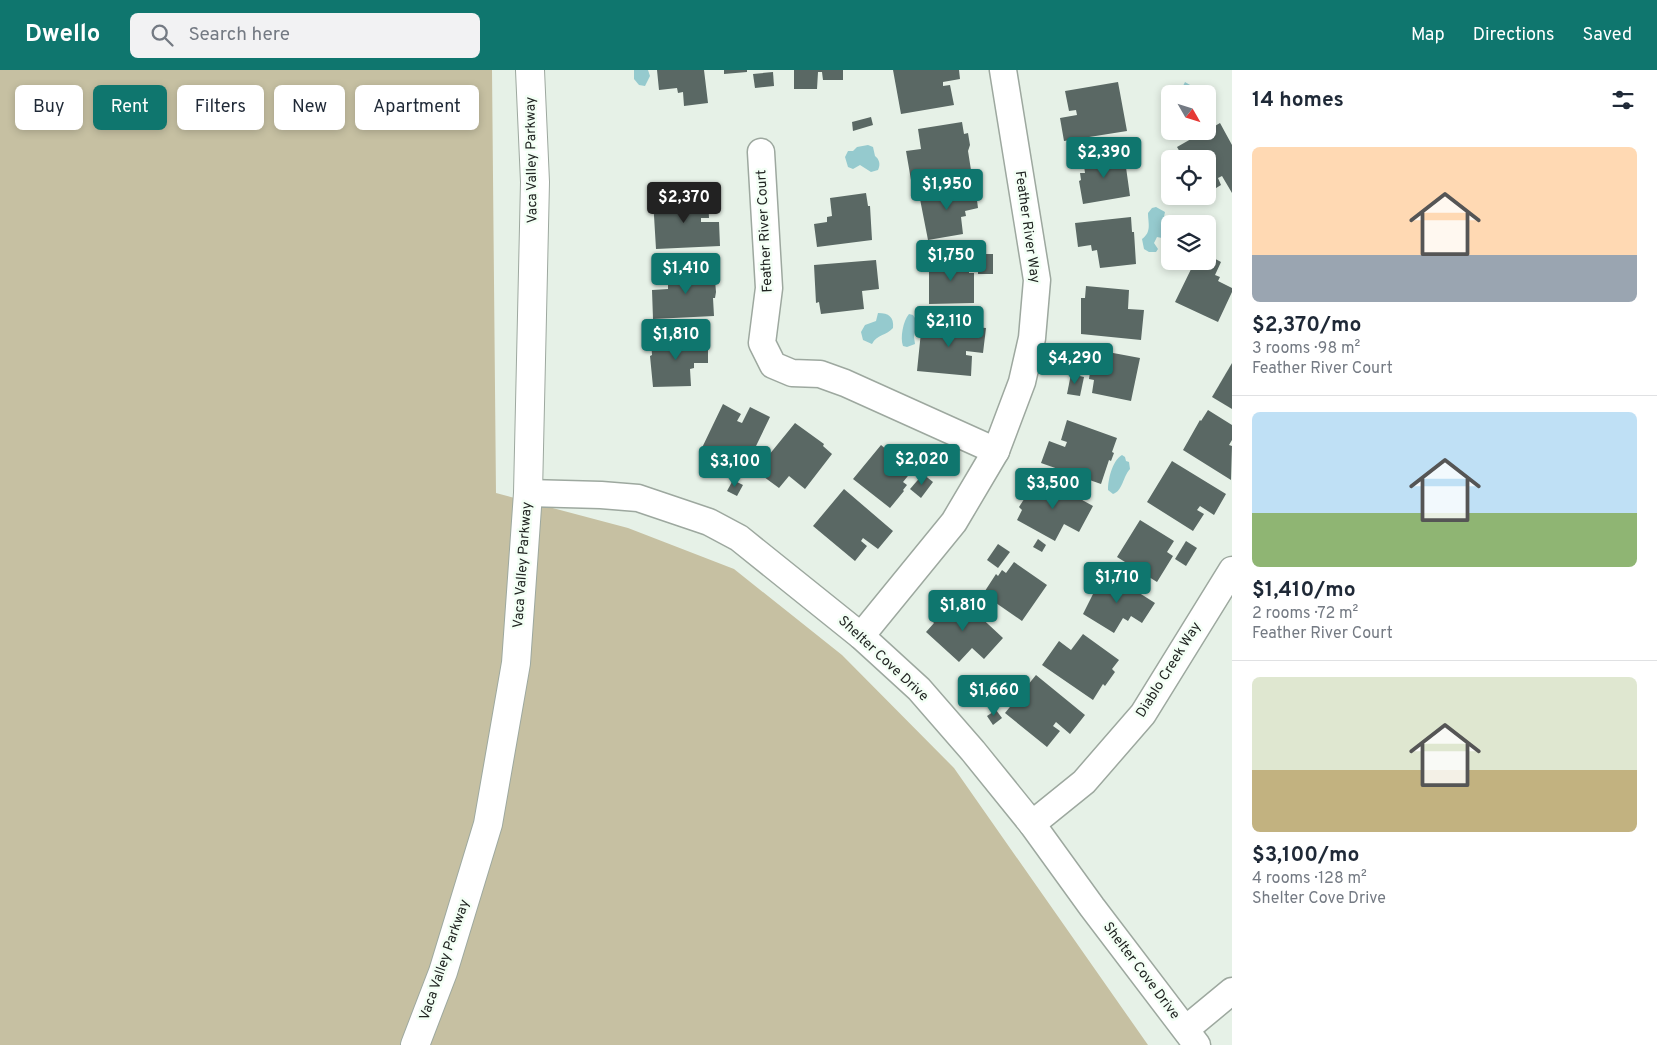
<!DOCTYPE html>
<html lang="en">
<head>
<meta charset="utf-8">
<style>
	:root { --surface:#fff; --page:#f2f2f3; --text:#1f2937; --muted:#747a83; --line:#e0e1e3; --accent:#0f766e }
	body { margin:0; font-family:Overpass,sans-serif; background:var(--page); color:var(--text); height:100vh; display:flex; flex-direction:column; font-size:19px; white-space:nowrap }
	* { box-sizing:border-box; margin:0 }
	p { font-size:16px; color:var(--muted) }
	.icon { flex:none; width:28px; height:28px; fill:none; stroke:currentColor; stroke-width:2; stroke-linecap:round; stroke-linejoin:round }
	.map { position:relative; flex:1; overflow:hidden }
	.details { display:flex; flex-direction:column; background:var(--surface); width:425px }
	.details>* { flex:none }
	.hud { position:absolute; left:15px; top:15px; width:475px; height:45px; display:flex; gap:10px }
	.needle { width:32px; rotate:129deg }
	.buttons { position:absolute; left:1161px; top:15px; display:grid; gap:10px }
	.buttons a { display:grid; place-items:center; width:55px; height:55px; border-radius:8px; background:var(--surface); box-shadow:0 2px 8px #0003; font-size:25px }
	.price { position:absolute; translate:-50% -42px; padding:0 11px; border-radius:5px; background:var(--accent); color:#fff; font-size:16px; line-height:32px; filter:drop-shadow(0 1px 2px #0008) }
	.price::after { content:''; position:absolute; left:50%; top:30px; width:15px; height:11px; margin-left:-8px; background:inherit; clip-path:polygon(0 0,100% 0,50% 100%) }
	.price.active { background:#222; color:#fff }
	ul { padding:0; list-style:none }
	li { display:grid; align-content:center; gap:10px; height:265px; padding:0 20px }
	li+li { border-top:1px solid var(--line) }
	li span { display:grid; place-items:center; height:155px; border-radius:8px; color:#555 }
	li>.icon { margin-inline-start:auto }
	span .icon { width:90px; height:90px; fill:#fffc; stroke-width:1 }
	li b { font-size:21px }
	h2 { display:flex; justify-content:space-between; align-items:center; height:60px; padding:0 20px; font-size:21px }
	.pill { padding:0 18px; border-radius:8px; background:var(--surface); box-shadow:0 2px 8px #0003; font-size:18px; line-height:45px }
	.pill.active { background:var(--accent); color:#fff }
	header { display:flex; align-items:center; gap:30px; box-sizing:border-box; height:70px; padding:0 25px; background:var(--accent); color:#fff }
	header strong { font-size:24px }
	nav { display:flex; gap:28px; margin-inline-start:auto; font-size:18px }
	.search { width:350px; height:45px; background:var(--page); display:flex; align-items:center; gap:12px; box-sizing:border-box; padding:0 18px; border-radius:8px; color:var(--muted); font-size:19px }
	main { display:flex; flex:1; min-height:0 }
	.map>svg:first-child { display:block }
	.green { fill:#c6c0a2 }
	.water { fill:#95cace }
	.building { fill:#5a6864 }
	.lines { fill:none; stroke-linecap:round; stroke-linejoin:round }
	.street-casing { stroke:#9da89f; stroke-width:29 }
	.secondary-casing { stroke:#9da89f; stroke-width:30 }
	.street { stroke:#fff; stroke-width:26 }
	.secondary { stroke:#fff; stroke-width:28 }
	.labels { text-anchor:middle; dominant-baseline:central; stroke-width:5; stroke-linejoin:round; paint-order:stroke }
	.street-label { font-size:14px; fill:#212522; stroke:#f3fff5 }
</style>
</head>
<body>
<header>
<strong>Dwello</strong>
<div class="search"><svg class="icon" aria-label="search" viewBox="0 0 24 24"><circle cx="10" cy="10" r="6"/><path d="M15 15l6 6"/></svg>Search here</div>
<nav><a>Map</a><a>Directions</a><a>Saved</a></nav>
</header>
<main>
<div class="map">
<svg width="1232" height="975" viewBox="0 0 1232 975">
	<rect width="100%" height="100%" fill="#e6f1e7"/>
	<path class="green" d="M 0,0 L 492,0 L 496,423 L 628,458 L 734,499 L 842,585 L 954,698 L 1148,975 L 0,975 Z"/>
	<g class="water">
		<path d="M 634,0 L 648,0 L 650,6 L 645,16 L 639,15 L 634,9 Z"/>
		<path d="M 1185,12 L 1202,22 L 1201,24 L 1179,24 Z"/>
		<path d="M 868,75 L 873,77 L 875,86 C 879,89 881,94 878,100 L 871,102 L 860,95 L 853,99 L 848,97 L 845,87 L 848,81 L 853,81 L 857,77 Z"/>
		<path d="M 1156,137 L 1165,142 C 1163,151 1163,158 1162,168 L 1157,167 L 1154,173 L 1158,179 L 1156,182 L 1149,182 L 1144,179 L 1142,169 C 1152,162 1148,153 1148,143 L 1152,138 Z"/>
		<path d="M 878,243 C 889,243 894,247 893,258 C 886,266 877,264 872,274 L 863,270 L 861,262 L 865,255 L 876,251 Z"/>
		<path d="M 909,244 L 913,245 L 917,251 L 914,267 L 915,274 L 907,277 L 903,276 C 900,268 903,251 909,244 Z"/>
		<path d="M 1122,385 L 1125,387 L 1126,391 L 1129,392 L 1130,399 C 1123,406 1123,421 1113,424 L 1108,420 C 1108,410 1112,391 1122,385 Z"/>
	</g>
	<g class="building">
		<path d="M 657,0 L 704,0 L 708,33 L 684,36 L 683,22 L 678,23 L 677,18 L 659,20 Z"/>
		<path d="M 724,0 L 747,0 L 747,2 L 724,4 Z"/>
		<path d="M 794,0 L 843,0 L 843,10 L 823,10 L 822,2 L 818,2 L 817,19 L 794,19 Z"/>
		<path d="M 893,0 L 959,0 L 960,9 L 943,12 L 943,16 L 950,15 L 954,35 L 901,44 Z"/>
		<path d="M 773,2 L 774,16 L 755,18 L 753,4 Z"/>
		<path d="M 1118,12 L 1127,61 L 1064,71 L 1060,48 L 1077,45 L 1076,40 L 1069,41 L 1065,21 Z"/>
		<path d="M 871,47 L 873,55 L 853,61 L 852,52 Z"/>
		<path d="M 962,52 L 964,64 L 968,63 L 970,75 L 968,81 L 971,100 L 911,110 L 906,81 L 921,79 L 918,59 Z"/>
		<path d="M 1220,53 L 1232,75 L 1232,123 L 1222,106 L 1218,108 L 1221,115 L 1208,123 L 1208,89 L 1184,89 L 1177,77 L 1205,61 L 1208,61 L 1208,60 Z"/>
		<path d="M 1124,83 L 1130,126 L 1083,134 L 1079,111 L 1081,110 L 1080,103 L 1085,103 L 1083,89 Z"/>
		<path d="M 975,115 L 978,138 L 965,141 L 966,146 L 961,147 L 963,164 L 928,170 L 919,124 Z"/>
		<path d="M 866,123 L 868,136 L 870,136 L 872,170 L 817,177 L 814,154 L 827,152 L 827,147 L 832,146 L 830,128 Z"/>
		<path d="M 708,127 L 709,148 L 701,148 L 701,152 L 719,152 L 720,176 L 656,179 L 653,129 Z"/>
		<path d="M 1131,147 L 1132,162 L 1134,162 L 1136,194 L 1100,198 L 1097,180 L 1092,181 L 1091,175 L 1078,177 L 1075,153 Z"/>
		<rect x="978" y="184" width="15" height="20"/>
		<path d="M 1208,185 L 1221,192 L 1215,205 L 1220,207 L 1218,211 L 1232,218 L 1232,222 L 1218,252 L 1175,232 L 1195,191 L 1208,191 Z"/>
		<path d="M 969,189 L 969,203 L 974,203 L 974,233 L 929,234 L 929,190 Z"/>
		<path d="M 876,190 L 879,219 L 862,221 L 864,239 L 821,244 L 819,232 L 816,233 L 814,195 Z"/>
		<path d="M 711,198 L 712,210 L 715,210 L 716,222 L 715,228 L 713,228 L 714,246 L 653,249 L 652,220 L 668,219 L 668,201 Z"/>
		<path d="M 1086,216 L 1129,220 L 1128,239 L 1144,240 L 1141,270 L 1081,264 L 1081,228 L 1085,228 Z"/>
		<path d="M 922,252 L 986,258 L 983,283 L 966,281 L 966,285 L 972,286 L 971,306 L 917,301 Z"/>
		<path d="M 708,269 L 708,293 L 694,293 L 694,298 L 690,299 L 691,316 L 653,317 L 650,286 L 652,285 L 651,270 Z"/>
		<path d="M 1093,280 L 1097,280 L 1140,288 L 1131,331 L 1092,323 L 1094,310 L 1089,309 L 1090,302 L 1088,301 Z"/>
		<path d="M 1232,293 L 1232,339 L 1212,327 Z"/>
		<path d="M 1071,304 L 1084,307 L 1080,326 L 1067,324 Z"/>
		<path d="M 723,334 L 741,344 L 737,351 L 742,353 L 750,337 L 770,347 L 742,405 L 699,384 Z"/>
		<path d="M 1208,340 L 1232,355 L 1232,370 L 1229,375 L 1232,376 L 1231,410 L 1183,380 L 1200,350 L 1201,351 Z"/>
		<path d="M 1067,350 L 1117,368 L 1112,382 L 1114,383 L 1111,391 L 1109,390 L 1101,414 L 1041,393 L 1049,371 L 1065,377 L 1067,372 L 1061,370 Z"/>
		<path d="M 795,353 L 824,374 L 823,376 L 832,384 L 805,419 L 789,406 L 779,418 L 756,401 Z"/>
		<path d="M 881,375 L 912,401 L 903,412 L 907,415 L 903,420 L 904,421 L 890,438 L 853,409 Z"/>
		<path d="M 1172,391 L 1226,424 L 1214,445 L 1200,436 L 1197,440 L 1204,444 L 1193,461 L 1147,432 Z"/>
		<path d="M 923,404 L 933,412 L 921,428 L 910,419 Z"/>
		<path d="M 1039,406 L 1093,436 L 1079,462 L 1064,454 L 1055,471 L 1017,450 L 1022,440 L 1019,437 L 1028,423 L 1030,423 Z"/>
		<path d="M 733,410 L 743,415 L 737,426 L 727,421 Z"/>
		<path d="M 844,419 L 893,461 L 878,479 L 863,468 L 861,471 L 867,476 L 855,491 L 813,456 Z"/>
		<path d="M 1140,450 L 1174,471 L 1167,482 L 1173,486 L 1157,512 L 1117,487 Z"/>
		<path d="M 1038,469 L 1046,475 L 1042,482 L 1033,477 Z"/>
		<path d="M 1186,471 L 1197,478 L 1186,496 L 1175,489 Z"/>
		<path d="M 998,474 L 1010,482 L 998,498 L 987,490 Z"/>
		<path d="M 1014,492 L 1047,515 L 1022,551 L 983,524 L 996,504 L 998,506 L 1002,500 L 1006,503 Z"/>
		<path d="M 1108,503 L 1155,533 L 1142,553 L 1131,546 L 1128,551 L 1123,548 L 1114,563 L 1083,544 L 1097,516 L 1099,517 Z"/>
		<path d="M 959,527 L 1003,568 L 984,589 L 972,578 L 959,592 L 926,562 L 934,553 L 932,551 Z"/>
		<path d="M 1083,564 L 1119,590 L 1112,599 L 1115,602 L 1105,616 L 1103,614 L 1093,630 L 1042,595 L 1059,571 L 1071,580 Z"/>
		<path d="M 1036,605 L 1085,645 L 1070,664 L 1056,652 L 1053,656 L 1060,661 L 1047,677 L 1005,643 Z"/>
		<path d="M 996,640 L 1002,648 L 993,655 L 987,646 Z"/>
	</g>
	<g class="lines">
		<g class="street-casing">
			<g id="street">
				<path d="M 761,82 L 769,218 L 762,273 L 773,295 L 792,303 L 820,304 L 845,313 L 996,381"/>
				<path d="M 528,423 L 601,425 L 638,428 L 709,452 L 739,468 L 861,566 L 919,619 L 973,681 L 1032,754 L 1092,837 L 1197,975"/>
				<path d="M 861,566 L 954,452 L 996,381 L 1022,312 L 1032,268 L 1037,210 L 1003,0"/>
				<path d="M 1032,754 L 1084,712 L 1143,644 L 1232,500"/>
				<path d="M 1186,959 L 1232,921"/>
			</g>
		</g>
		<g class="secondary-casing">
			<path id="secondary" d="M 415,975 L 443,902 L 488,754 L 516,593 L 528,423 L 535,112 L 530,0"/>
		</g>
		<use href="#street" class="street"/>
		<use href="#secondary" class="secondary"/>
	</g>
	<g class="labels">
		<g class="street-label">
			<text transform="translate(532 90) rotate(-91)">Vaca Valley Parkway</text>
			<text transform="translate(1027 157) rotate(82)">Feather River Way</text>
			<text transform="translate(765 161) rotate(-93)">Feather River Court</text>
			<text transform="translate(523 495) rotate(-86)">Vaca Valley Parkway</text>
			<text transform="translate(883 589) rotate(43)">Shelter Cove Drive</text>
			<text transform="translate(1169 600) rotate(-58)">Diablo Creek Way</text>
			<text transform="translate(445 890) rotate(-71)">Vaca Valley Parkway</text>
			<text transform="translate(1141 901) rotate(53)">Shelter Cove Drive</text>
		</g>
	</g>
</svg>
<div class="buttons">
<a><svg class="needle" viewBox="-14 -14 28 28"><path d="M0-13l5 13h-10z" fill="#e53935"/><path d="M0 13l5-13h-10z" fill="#747a83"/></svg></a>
<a><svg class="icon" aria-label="locate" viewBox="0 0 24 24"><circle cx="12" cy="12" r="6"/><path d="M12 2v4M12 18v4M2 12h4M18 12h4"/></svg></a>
<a><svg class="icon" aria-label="layers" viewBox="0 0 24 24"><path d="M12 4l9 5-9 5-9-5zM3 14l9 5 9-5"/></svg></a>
</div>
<b class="price" style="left:1104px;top:109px">$2,390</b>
<b class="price" style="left:947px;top:141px">$1,950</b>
<b class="price active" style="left:684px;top:154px">$2,370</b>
<b class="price" style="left:951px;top:212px">$1,750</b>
<b class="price" style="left:686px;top:225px">$1,410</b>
<b class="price" style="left:949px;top:278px">$2,110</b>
<b class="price" style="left:676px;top:291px">$1,810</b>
<b class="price" style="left:1075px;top:315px">$4,290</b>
<b class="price" style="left:922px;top:416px">$2,020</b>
<b class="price" style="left:735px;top:418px">$3,100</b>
<b class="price" style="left:1053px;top:440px">$3,500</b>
<b class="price" style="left:1117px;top:534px">$1,710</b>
<b class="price" style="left:963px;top:562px">$1,810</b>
<b class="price" style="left:994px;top:647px">$1,660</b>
<div class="hud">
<a class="pill">Buy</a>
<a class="pill active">Rent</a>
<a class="pill">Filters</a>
<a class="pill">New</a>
<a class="pill">Apartment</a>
</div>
</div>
<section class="details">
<h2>14 homes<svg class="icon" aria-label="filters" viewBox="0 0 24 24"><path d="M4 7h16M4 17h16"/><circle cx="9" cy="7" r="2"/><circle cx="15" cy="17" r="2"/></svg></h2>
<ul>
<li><span style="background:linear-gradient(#ffd9b3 70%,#9aa5b1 0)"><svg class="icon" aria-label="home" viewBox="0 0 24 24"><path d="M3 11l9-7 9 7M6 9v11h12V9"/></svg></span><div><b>$2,370/mo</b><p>3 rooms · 98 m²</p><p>Feather River Court</p></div></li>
<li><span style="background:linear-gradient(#bfe0f5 65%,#8fb573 0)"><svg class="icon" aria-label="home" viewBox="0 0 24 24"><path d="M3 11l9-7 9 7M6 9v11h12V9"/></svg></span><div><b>$1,410/mo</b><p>2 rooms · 72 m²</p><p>Feather River Court</p></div></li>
<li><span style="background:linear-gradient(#dfe7d0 60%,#c2b280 0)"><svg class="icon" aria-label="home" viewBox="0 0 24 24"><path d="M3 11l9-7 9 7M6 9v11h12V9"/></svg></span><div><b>$3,100/mo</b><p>4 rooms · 128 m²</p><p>Shelter Cove Drive</p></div></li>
</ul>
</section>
</main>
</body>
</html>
